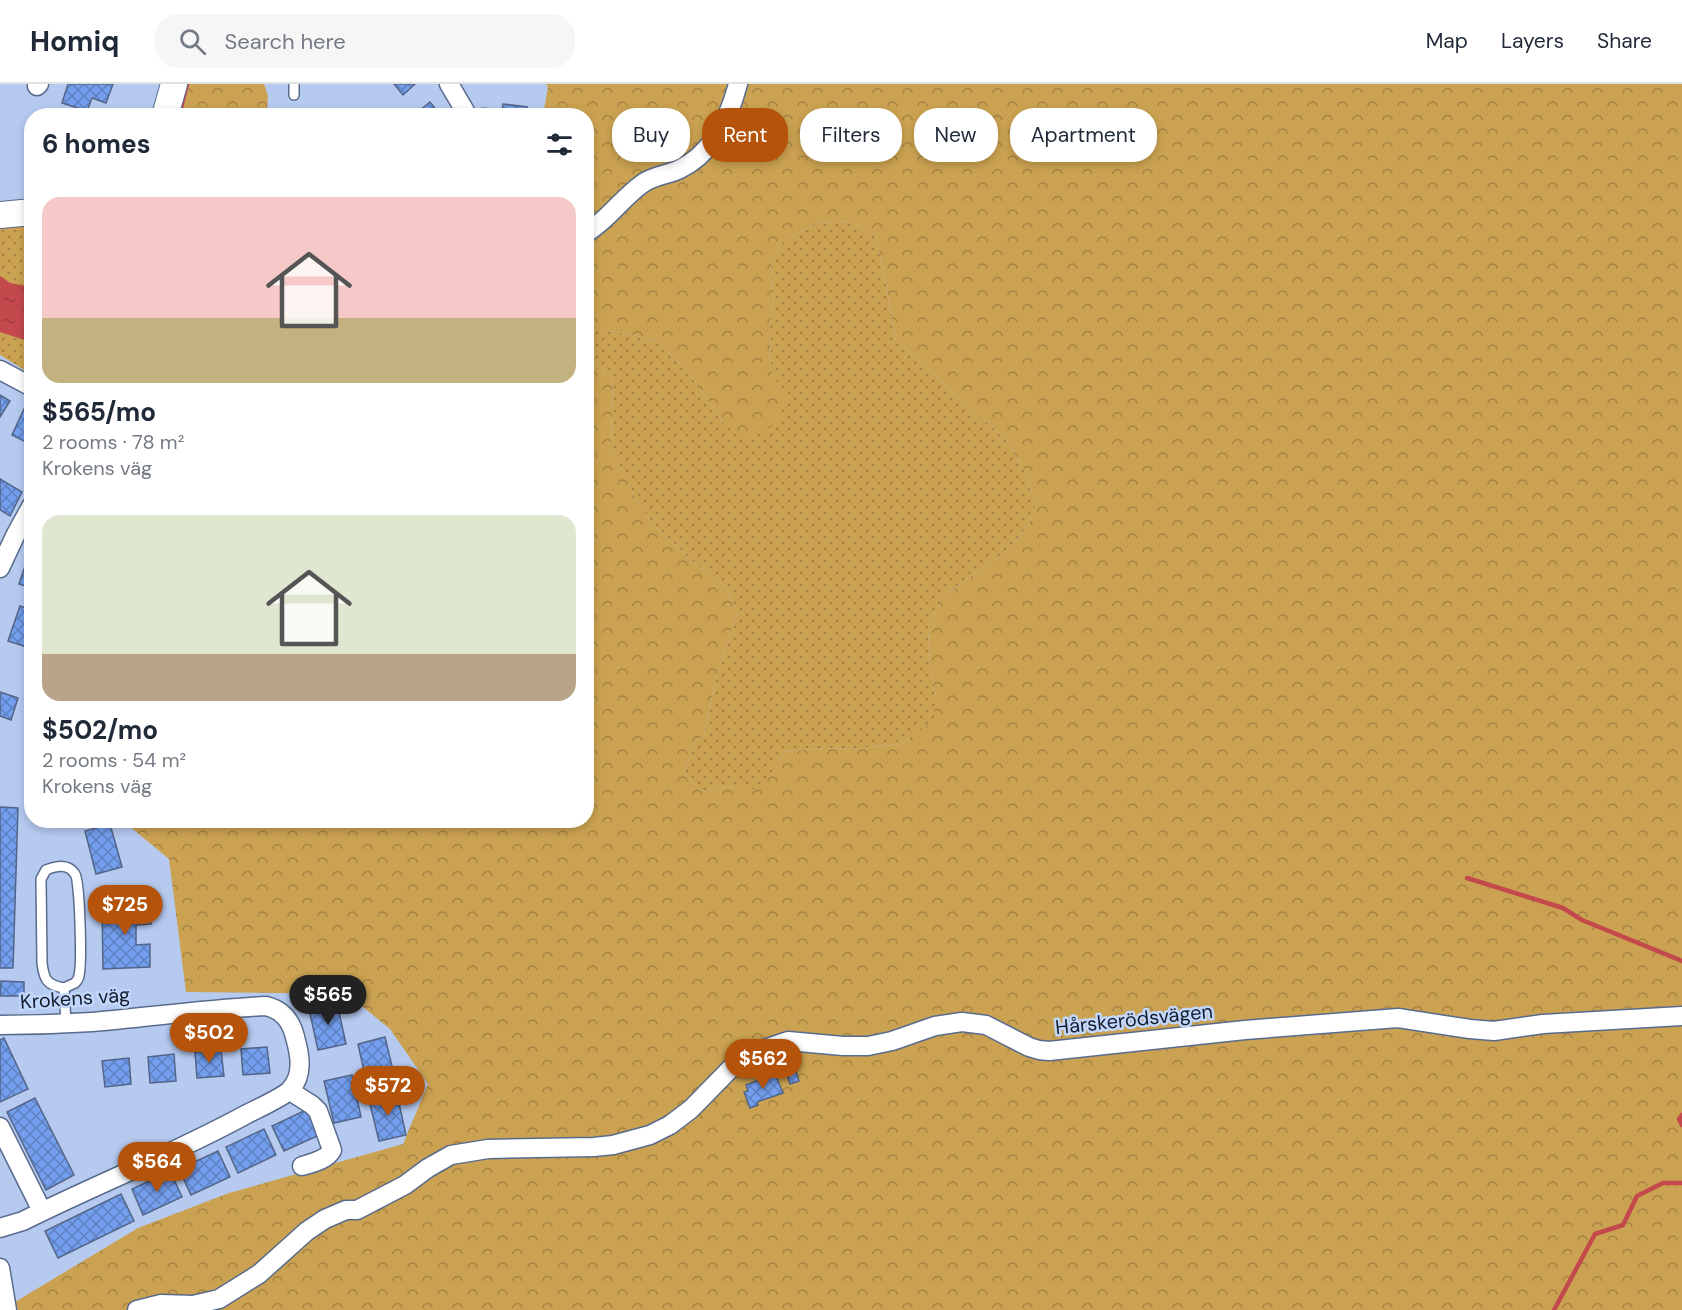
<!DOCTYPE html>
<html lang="en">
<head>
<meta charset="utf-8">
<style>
	:root { --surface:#fff; --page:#f6f6f7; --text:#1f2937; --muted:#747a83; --line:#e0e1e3; --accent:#b45309 }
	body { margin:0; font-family:"DM Sans",sans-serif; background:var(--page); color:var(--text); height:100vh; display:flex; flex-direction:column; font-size:22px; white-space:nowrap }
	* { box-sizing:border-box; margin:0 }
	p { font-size:20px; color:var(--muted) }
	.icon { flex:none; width:33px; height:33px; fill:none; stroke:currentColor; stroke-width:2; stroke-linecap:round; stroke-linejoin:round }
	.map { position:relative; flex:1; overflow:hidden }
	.sheet { position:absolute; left:24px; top:24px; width:570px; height:720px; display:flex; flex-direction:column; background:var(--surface); border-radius:24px; box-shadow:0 3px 9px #0003 }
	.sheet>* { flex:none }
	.hud { position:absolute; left:612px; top:24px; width:570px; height:54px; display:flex; gap:12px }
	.price { position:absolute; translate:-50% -51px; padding:0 14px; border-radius:21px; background:var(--accent); color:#fff; font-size:20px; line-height:39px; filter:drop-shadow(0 2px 3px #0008) }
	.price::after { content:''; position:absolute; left:50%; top:36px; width:18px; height:14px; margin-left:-9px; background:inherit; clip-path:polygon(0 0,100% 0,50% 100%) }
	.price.on { background:#222; color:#fff }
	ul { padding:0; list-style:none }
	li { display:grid; align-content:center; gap:12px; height:318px; padding:0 18px }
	li span { display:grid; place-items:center; height:186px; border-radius:18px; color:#555 }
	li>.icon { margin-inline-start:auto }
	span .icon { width:108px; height:108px; fill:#fffc; stroke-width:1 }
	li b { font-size:26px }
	h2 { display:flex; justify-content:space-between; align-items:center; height:72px; padding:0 18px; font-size:26px }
	.chip { padding:0 21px; border-radius:24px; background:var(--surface); box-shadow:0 3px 9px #0003; font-size:21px; line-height:54px }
	.chip.on { background:var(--accent); color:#fff }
	header { display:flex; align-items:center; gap:36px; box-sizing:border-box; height:84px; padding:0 30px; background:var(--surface); border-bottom:2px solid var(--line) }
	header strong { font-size:28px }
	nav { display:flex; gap:33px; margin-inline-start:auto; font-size:21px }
	.search { width:420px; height:54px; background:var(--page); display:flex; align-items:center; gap:15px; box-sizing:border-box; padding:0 21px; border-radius:24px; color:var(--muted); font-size:22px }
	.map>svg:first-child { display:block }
	.grass { fill:url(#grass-dots) }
	.forest { fill:url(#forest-crowns) }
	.water { fill:url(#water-ripples) }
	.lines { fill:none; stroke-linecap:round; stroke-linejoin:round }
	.stream { stroke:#c4494c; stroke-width:4.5 }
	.building { fill:url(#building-cross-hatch); stroke:#536586; stroke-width:1.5 }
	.lane-casing { stroke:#596b8d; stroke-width:12 }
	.street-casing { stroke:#596b8d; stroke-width:21 }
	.secondary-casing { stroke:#596b8d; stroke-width:28 }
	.lane { stroke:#fff; stroke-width:9 }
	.street { stroke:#fff; stroke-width:18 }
	.secondary { stroke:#fff; stroke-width:26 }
	.labels { text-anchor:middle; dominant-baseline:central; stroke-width:5; stroke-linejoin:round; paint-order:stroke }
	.street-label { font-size:20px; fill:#151d2a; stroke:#c2d7fd }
</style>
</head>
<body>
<header>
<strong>Homiq</strong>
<div class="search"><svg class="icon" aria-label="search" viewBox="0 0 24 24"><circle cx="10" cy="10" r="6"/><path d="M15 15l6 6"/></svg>Search here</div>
<nav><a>Map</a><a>Layers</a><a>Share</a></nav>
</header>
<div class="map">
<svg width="1682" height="1226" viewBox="0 0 1682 1226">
	<defs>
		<pattern id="grass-dots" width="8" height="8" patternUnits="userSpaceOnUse" patternTransform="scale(1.5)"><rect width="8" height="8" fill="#cba251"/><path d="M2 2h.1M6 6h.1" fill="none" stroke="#a48343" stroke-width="1.8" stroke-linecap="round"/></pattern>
		<pattern id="forest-crowns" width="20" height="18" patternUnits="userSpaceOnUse" patternTransform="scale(1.5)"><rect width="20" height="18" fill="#cba251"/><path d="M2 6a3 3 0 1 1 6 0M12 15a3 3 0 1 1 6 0" fill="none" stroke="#a48343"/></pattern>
		<pattern id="water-ripples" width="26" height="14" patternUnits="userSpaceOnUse" patternTransform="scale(1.5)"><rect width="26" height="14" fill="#c4494c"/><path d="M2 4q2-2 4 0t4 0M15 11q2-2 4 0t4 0" fill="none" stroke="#9e3c3f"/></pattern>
		<pattern id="building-cross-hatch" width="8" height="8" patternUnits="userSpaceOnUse" patternTransform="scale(1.5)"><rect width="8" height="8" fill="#749fee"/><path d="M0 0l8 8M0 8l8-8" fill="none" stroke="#5e81c1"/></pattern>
	</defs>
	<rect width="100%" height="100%" fill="#b6caf0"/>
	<g class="grass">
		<path d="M 851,137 L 876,153 L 885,195 L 895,255 L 1006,356 L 1025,387 L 1036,421 L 1029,440 L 1007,467 L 943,512 L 928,545 L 930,582 L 935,615 L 935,635 L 901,660 L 851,665 L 825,664 L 784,668 L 770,692 L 758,706 L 726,703 L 700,707 L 684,688 L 694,661 L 704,651 L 715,598 L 737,530 L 726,503 L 698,482 L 654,441 L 637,418 L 611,363 L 613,293 L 598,281 L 587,278 L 586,246 L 604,246 L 633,251 L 658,258 L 689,289 L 724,340 L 785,314 L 771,287 L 770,240 L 774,219 L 771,182 L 781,159 L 817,139 Z"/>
		<path d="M 31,139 L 31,290 L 0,271 L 0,141 Z"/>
	</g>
	<g class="forest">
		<path d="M 189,0 L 264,0 L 268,12 L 267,31 L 181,31 Z"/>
		<path d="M 546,0 L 1682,0 L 1682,1226 L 18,1226 L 15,1218 L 138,1144 L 229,1109 L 403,1060 L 428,1000 L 390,945 L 347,910 L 186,908 L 169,775 L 123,737 L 586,736 L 587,278 L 598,281 L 613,293 L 611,363 L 637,418 L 654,441 L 698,482 L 726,503 L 737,530 L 715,598 L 704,651 L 694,661 L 684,688 L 700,707 L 726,703 L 758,705 L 770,691 L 784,668 L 825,664 L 851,665 L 901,660 L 934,635 L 935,615 L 930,582 L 928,545 L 943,512 L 1007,467 L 1029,440 L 1036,421 L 1025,387 L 1006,356 L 895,255 L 885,195 L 876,153 L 851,137 L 817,139 L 781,159 L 771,182 L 774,219 L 770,240 L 771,287 L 786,314 L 778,339 L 748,355 L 724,340 L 689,289 L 658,258 L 633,251 L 604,246 L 587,246 L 586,32 L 543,31 L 548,3 Z"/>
	</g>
	<path class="water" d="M 0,192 L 10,199 L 31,203 L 31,258 L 0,248 Z"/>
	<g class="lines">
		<g class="stream">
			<path d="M 179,32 L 187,0"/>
			<path d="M 1467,794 L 1563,824 L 1582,836 L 1682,877"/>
			<path d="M 1682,1031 L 1679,1035 L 1682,1041"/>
			<path d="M 1554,1226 L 1595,1150 L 1623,1141 L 1637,1112 L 1663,1099 L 1682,1099"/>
		</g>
	</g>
	<g class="building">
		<path d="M 68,0 L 113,0 L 106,19 L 92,14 L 87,27 L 62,19 Z"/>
		<path d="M 394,0 L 415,0 L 403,11 Z"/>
		<path d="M 430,18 L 441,32 L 413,32 Z"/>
		<path d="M 503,20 L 527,23 L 526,32 L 481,32 L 482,24 L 502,26 Z"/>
		<path d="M 0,311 L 10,317 L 0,333 Z"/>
		<path d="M 24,325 L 32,329 L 32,361 L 12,351 Z"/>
		<path d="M 0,395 L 22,408 L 10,432 L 0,426 Z"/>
		<path d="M 29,470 L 32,470 L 32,504 L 19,500 Z"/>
		<path d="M 20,522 L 32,526 L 32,560 L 30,564 L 8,557 Z"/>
		<path d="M 0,608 L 18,614 L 11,636 L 0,632 Z"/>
		<path d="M 0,723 L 18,724 L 13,884 L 0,884 Z"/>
		<path d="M 110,740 L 122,783 L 96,790 L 85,747 Z"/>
		<path d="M 151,819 L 151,840 L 136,841 L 136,861 L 150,860 L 150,883 L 103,885 L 102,820 Z"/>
		<path d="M 1,897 L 24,898 L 24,912 L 0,912 Z"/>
		<path d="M 337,919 L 346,960 L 318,966 L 309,925 Z"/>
		<path d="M 385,953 L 395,995 L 367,1001 L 358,960 Z"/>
		<path d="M 4,954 L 28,1005 L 0,1018 L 0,956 Z"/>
		<path d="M 267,963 L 270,989 L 243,991 L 241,965 Z"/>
		<path d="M 221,966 L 224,992 L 197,994 L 195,968 Z"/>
		<path d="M 174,970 L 176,997 L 150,999 L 148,973 Z"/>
		<path d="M 129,974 L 131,1000 L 105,1003 L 102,977 Z"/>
		<path d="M 795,985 L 799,997 L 790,1000 L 786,988 Z"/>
		<path d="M 775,990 L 783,1009 L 757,1018 L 758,1021 L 750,1024 L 744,1008 L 748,1007 L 746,1001 Z"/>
		<path d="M 352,991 L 361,1033 L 334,1039 L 324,997 Z"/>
		<path d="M 397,1010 L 406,1051 L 379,1057 L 369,1016 Z"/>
		<path d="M 35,1014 L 74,1091 L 46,1106 L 7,1028 Z"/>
		<path d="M 310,1024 L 322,1050 L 284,1067 L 272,1042 Z"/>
		<path d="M 264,1045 L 276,1071 L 238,1089 L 226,1063 Z"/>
		<path d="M 218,1067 L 230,1093 L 191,1111 L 179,1085 Z"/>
		<path d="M 170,1087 L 182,1113 L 143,1131 L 132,1105 Z"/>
		<path d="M 121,1110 L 134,1137 L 58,1174 L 45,1147 Z"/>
	</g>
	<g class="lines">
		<g class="lane-casing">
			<g id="lane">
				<path d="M 294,11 L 294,0"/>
				<path d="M 64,904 C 47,901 44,896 42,879 L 41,795 L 46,786 C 56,782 68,779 75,790 C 80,796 82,881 79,891 C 79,894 77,897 75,899 L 64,904 L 66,939"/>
			</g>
		</g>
		<g class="street-casing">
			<g id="street">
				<path d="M 449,0 L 465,27 L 465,32"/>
				<path d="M 37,2 L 39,0"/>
				<path d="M 586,149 C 608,136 622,114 642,100 C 653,91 668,91 680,85 C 713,69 729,34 738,0"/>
				<path d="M 0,286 L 32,303"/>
				<path d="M 0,484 L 16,450 L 32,421"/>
				<path d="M 0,941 C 31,941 61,940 92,938 C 150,933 208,925 266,922 C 283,926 291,937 295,953 C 300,971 304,991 290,1006 C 283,1013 257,1025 247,1030 C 174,1070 97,1100 23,1137 L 0,1144"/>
				<path d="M 290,1007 L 312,1021 L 318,1027 L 332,1066 C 327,1076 312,1079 302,1082"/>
				<path d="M 0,1043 L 42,1127"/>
				<path d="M 0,1184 L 7,1226"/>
				<path d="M 137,1226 L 161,1220 L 193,1221 L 219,1215 L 259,1190 L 307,1147 L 325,1135 L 346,1126 L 357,1126 L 405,1101 L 428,1084 L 451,1071 L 488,1065 L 594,1063 L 613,1061 L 650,1051 L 670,1041 L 691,1025 L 737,978 L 759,967 L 788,957 L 843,962 L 868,962 L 892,957 L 935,942 L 962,938 L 986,941 L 1029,963 L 1039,966 L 1049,967 L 1245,946 L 1398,934 L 1470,945 L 1494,947 L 1543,940 L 1682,932"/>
			</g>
		</g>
		<g class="secondary-casing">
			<g id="secondary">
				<path d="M 165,32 L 174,0"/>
				<path d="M 0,131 L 32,128"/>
			</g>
		</g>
		<use href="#lane" class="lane"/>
		<use href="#street" class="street"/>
		<use href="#secondary" class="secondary"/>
	</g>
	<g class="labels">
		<g class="street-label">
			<text transform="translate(75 914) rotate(-4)">Krokens väg</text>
			<text transform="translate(1134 935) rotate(-6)">Hårskerödsvägen</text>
		</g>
	</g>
</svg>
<b class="price" style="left:125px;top:852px">$725</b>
<b class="price on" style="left:328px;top:942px">$565</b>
<b class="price" style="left:209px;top:980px">$502</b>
<b class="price" style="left:763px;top:1006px">$562</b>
<b class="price" style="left:388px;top:1033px">$572</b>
<b class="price" style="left:157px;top:1109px">$564</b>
<div class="hud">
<a class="chip">Buy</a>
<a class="chip on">Rent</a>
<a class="chip">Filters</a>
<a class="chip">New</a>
<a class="chip">Apartment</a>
</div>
<section class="sheet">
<h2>6 homes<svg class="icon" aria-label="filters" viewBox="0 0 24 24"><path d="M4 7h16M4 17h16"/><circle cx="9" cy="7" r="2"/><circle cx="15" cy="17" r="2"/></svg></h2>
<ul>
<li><span style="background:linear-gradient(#f6c9c9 65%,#c2b280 0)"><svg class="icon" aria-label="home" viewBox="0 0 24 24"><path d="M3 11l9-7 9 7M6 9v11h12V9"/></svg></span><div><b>$565/mo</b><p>2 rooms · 78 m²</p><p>Krokens väg</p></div></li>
<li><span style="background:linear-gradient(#dfe7d0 75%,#b9a48a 0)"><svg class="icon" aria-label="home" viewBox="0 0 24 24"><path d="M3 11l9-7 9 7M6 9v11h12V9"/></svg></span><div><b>$502/mo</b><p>2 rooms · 54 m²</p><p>Krokens väg</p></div></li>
</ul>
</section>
</div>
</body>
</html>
